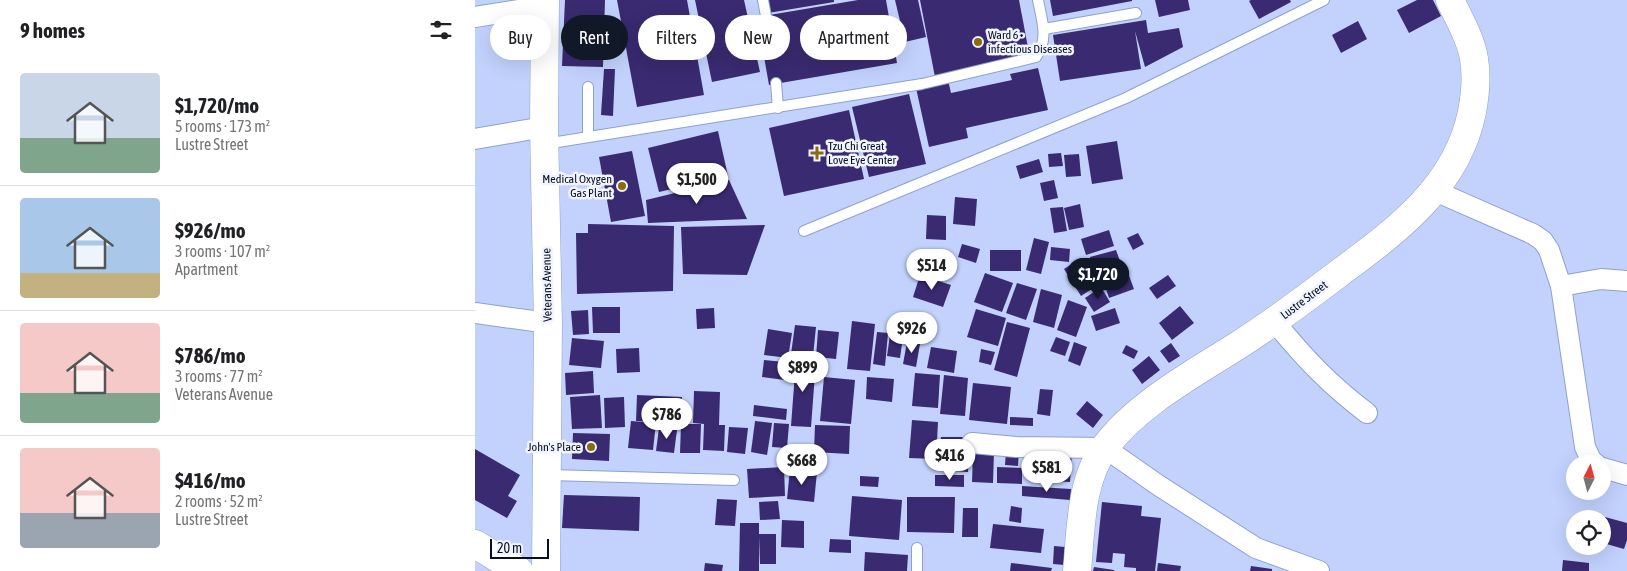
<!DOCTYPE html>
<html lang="en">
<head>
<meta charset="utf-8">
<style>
	:root { --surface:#fff; --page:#f2f2f2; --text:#202124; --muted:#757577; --line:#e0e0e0; --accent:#111827 }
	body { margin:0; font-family:"Asap Condensed",sans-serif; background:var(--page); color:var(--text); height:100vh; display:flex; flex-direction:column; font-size:19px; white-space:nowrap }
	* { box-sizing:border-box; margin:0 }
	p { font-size:16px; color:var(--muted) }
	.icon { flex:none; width:28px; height:28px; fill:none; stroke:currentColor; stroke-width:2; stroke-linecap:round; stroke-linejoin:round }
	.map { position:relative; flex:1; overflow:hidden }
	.panel { display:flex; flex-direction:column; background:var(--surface); width:475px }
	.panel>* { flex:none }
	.banner { position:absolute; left:15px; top:15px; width:475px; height:45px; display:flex; gap:10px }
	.needle { width:32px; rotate:6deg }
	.tools { position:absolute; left:1091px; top:455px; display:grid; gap:10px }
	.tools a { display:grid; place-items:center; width:45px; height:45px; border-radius:50%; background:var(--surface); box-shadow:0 5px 20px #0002; font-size:25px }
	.scale { position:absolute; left:15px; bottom:12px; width:59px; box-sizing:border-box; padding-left:5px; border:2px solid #090f21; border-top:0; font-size:14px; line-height:18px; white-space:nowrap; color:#090f21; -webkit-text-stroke:4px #f0f4ff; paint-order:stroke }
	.price { position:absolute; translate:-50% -42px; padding:0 11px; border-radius:18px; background:#fff; color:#222; font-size:16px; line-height:32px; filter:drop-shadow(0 1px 2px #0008) }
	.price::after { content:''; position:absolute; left:50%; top:30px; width:15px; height:11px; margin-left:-8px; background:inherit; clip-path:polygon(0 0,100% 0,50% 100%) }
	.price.active { background:var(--accent); color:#fff }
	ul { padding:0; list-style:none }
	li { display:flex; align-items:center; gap:15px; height:125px; padding:0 20px }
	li+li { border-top:1px solid var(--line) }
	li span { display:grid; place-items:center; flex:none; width:140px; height:100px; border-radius:5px; color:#555 }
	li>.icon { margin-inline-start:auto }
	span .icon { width:60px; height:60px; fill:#fffc; stroke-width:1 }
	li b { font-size:21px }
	h2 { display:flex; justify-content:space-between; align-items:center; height:60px; padding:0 20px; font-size:21px }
	.tag { padding:0 18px; border-radius:22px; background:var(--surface); box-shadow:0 5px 20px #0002; font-size:18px; line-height:45px }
	.tag.active { background:var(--accent); color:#fff }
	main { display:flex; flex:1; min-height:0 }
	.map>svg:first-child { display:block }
	.building { fill:#3a2a71 }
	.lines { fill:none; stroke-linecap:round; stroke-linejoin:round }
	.lane-casing { stroke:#8da0d2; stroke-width:12 }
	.street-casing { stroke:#8da0d2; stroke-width:22 }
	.secondary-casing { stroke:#8da0d2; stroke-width:29 }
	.lane { stroke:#fff; stroke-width:10 }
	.street { stroke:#fff; stroke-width:20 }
	.secondary { stroke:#fff; stroke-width:28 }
	.poi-dot { fill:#8a6c0c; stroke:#f0f4ff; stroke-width:2 }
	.labels { text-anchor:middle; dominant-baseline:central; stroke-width:5; stroke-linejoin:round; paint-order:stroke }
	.poi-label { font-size:12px; fill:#090f21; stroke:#f0f4ff; text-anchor:start }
	.street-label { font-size:12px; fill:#090f21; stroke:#f0f4ff }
</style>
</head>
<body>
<main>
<section class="panel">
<h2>9 homes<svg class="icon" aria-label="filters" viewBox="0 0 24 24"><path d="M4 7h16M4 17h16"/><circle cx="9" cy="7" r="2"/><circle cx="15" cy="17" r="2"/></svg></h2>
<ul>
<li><span style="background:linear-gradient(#c9d6e8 65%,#7fa58c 0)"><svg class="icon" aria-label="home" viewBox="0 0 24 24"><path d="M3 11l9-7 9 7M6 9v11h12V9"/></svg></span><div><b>$1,720/mo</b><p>5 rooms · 173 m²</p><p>Lustre Street</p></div></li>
<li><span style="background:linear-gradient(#a9c7e8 75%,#c2b280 0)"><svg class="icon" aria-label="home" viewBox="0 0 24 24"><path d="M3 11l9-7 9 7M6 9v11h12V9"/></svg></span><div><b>$926/mo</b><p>3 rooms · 107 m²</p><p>Apartment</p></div></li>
<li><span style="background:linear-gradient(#f6c9c9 70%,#7fa58c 0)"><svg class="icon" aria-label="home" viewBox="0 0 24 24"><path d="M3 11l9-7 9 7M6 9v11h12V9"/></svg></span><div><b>$786/mo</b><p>3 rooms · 77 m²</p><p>Veterans Avenue</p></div></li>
<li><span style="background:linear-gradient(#f6c9c9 65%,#9aa5b1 0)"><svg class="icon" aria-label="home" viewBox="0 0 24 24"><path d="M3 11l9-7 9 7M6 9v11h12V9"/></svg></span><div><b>$416/mo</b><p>2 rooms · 52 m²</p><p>Lustre Street</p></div></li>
</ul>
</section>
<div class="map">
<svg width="1152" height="571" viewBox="0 0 1152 571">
	<rect width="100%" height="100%" fill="#c2d2fd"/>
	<g class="building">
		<path d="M 90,0 L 130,0 L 128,67 L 87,66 Z"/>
		<path d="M 142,0 L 212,0 L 229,95 L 162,107 Z"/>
		<path d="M 220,0 L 269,0 L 285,72 L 237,82 Z"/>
		<path d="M 291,0 L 359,0 L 359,2 L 293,13 Z"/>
		<path d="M 383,0 L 411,0 L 422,63 L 294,85 L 282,17 Z"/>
		<path d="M 420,0 L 443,0 L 451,37 L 430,42 Z"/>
		<path d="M 445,0 L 544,0 L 555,58 L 460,77 Z"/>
		<path d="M 575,0 L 657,0 L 657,1 L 578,16 Z"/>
		<path d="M 680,0 L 713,0 L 715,10 L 684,17 Z"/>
		<path d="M 776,0 L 815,0 L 816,2 L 784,19 L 774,1 Z"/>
		<path d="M 942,0 L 958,0 L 966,16 L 934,33 L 922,10 Z"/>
		<path d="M 671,20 L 673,33 L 704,28 L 708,47 L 670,67 L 660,31 L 666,69 L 585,81 L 578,35 Z"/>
		<path d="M 883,21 L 892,39 L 866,53 L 857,35 Z"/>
		<path d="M 563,68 L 573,110 L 491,128 L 493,138 L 454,147 L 441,88 L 473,80 L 476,93 L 537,80 L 535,74 Z"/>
		<path d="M 129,69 L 140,69 L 138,116 L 126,115 Z"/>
		<path d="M 434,94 L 451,164 L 394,177 L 377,107 Z"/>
		<path d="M 374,110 L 389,179 L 309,196 L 294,128 Z"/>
		<path d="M 243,131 L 253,176 L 184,192 L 173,148 Z"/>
		<path d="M 642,141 L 648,179 L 617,184 L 611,146 Z"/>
		<path d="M 157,151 L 170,216 L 136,222 L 124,157 Z"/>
		<path d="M 586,153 L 588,166 L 574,167 L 573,154 Z"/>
		<path d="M 604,154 L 606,176 L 591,177 L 589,155 Z"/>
		<path d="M 564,159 L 568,172 L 545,179 L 541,166 Z"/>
		<path d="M 254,180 L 272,219 L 173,223 L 171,200 Z"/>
		<path d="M 579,180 L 583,198 L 569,201 L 565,183 Z"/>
		<path d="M 480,197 L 502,199 L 500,226 L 478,224 Z"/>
		<path d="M 605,204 L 609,227 L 594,230 L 589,208 Z"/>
		<path d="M 588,207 L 592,231 L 579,233 L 575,208 Z"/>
		<path d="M 452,215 L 471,216 L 471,240 L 451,239 Z"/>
		<path d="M 113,224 L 199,226 L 198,291 L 102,294 L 101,233 L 113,233 Z"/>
		<path d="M 290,225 L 272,275 L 208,274 L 206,227 Z"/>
		<path d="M 634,230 L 639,246 L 611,255 L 606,239 Z"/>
		<path d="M 663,233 L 669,244 L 658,250 L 652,238 Z"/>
		<path d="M 559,238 L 574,242 L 566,274 L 551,270 Z"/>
		<path d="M 487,244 L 505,249 L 501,263 L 483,257 Z"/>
		<path d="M 576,247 L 595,249 L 594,262 L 575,260 Z"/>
		<rect x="515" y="250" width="31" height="21"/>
		<path d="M 641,250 L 646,264 L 620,272 L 615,257 Z"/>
		<path d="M 606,258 L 623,285 L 606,296 L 589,269 Z"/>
		<path d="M 650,265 L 659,289 L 634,298 L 626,274 Z"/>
		<path d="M 510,273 L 538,283 L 527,312 L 499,302 Z"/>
		<path d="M 445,275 L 476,285 L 468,307 L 438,297 Z"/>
		<path d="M 693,275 L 701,286 L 682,299 L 674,288 Z"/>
		<path d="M 542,283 L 562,289 L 551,320 L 531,313 Z"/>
		<path d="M 626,287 L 635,302 L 619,312 L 610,298 Z"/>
		<path d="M 566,289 L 587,295 L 579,328 L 558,322 Z"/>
		<path d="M 593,300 L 612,307 L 601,337 L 582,330 Z"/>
		<path d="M 705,306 L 719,323 L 697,340 L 684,323 Z"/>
		<path d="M 117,307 L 145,307 L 145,333 L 118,333 Z"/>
		<path d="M 239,308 L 240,328 L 222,329 L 221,309 Z"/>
		<path d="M 640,308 L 645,323 L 621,331 L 616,316 Z"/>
		<path d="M 501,309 L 531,318 L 523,346 L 492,337 Z"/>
		<path d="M 113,310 L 114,334 L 98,335 L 96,311 Z"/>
		<path d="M 377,321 L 400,324 L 395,371 L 372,369 Z"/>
		<path d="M 417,321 L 430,323 L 425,358 L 412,356 Z"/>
		<path d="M 532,322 L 555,328 L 542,377 L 519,370 Z"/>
		<path d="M 320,325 L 341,327 L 338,356 L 316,354 Z"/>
		<path d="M 293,329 L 317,333 L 313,358 L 289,355 Z"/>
		<path d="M 343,330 L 364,332 L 361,359 L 341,357 Z"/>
		<path d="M 402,332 L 413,333 L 410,366 L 398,364 Z"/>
		<path d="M 581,337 L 595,342 L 590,356 L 575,351 Z"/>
		<path d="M 97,338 L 129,341 L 126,368 L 94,365 Z"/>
		<path d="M 432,342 L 445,344 L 441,367 L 428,364 Z"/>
		<path d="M 599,342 L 612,347 L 605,366 L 593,361 Z"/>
		<path d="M 696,343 L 705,356 L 694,363 L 685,351 Z"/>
		<path d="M 651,345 L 663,351 L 659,359 L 647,353 Z"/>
		<path d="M 456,347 L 482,351 L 479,373 L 452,368 Z"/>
		<path d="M 164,348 L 165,372 L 142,373 L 141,349 Z"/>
		<path d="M 506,349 L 520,352 L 516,365 L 504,362 Z"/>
		<path d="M 674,356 L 685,370 L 667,384 L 657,370 Z"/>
		<path d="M 321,359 L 341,360 L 336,427 L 316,426 Z"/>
		<path d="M 289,360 L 319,363 L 317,381 L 287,377 Z"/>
		<path d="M 118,371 L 119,393 L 91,395 L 90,373 Z"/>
		<path d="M 440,373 L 465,375 L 463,408 L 437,406 Z"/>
		<path d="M 469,375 L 493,378 L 490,416 L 465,414 Z"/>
		<path d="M 349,377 L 380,380 L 376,424 L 345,421 Z"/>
		<path d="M 392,377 L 419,379 L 417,402 L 391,399 Z"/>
		<path d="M 498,383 L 536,387 L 532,424 L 494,420 Z"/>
		<path d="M 565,389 L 578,390 L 575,416 L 562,414 Z"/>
		<path d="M 219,391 L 245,392 L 244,425 L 250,425 L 249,451 L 228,450 L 229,424 L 218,423 Z"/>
		<path d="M 125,395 L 127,428 L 97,429 L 95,397 Z"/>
		<path d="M 162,395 L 207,397 L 206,423 L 161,421 Z"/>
		<path d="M 149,397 L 150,427 L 130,428 L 129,398 Z"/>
		<path d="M 612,401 L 628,415 L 618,428 L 601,414 Z"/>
		<path d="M 279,405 L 312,409 L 311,420 L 278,416 Z"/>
		<path d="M 535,417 L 558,418 L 558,426 L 535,425 Z"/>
		<path d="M 437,420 L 463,422 L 461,459 L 434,458 Z"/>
		<path d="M 156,421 L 181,423 L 178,450 L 153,448 Z"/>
		<path d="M 280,421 L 297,423 L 292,455 L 276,452 Z"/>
		<path d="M 299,423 L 314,424 L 312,448 L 297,447 Z"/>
		<path d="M 206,424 L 226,424 L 225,453 L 205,453 Z"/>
		<path d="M 340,425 L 375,426 L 374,454 L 339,452 Z"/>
		<path d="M 254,427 L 273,428 L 270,454 L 252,452 Z"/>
		<path d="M 184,428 L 202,430 L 199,453 L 181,451 Z"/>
		<path d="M 98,433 L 135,434 L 134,461 L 97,459 Z"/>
		<path d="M 466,437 L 492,437 L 492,454 L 465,453 Z"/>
		<path d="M 0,449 L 45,475 L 33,496 L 42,501 L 32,518 L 0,500 Z"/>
		<path d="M 498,450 L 519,451 L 518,483 L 497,482 Z"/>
		<path d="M 563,450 L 597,452 L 595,482 L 561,480 Z"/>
		<path d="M 531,451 L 544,451 L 543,466 L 530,465 Z"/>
		<path d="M 463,456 L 494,457 L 493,472 L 463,470 Z"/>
		<path d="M 309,467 L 310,496 L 274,498 L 272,469 Z"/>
		<path d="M 522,467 L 547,468 L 547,484 L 522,483 Z"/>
		<path d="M 315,469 L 342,472 L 339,502 L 312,499 Z"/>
		<path d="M 460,475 L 489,475 L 489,487 L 460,486 Z"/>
		<path d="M 385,476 L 404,477 L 403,487 L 385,486 Z"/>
		<path d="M 547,486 L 596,489 L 595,500 L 547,496 Z"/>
		<path d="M 89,495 L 165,497 L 164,531 L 87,528 Z"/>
		<path d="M 377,496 L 427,500 L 424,540 L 374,536 Z"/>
		<path d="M 432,497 L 480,497 L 479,533 L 432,532 Z"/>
		<path d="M 242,499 L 262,500 L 260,526 L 240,525 Z"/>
		<path d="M 303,501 L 305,519 L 285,520 L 284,502 Z"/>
		<path d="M 627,502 L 667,506 L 666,516 L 686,518 L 680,571 L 661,571 L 661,568 L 649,567 L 650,554 L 638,553 L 637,563 L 621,562 Z"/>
		<path d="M 536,506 L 547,508 L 546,523 L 534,521 Z"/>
		<path d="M 488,508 L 503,508 L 503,537 L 487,537 Z"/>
		<path d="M 1130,517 L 1152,523 L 1152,540 L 1149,549 L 1128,543 L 1128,525 Z"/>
		<path d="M 307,520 L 329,521 L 329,548 L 306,547 Z"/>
		<path d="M 265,523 L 284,523 L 284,534 L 301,534 L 301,564 L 285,564 L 284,536 L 284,571 L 264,571 Z"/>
		<path d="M 518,524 L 569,529 L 566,553 L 515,548 Z"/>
		<path d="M 355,539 L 376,540 L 376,553 L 354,552 Z"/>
		<path d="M 579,546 L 590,547 L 589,565 L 578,564 Z"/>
		<path d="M 390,552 L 433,555 L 432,571 L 389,571 Z"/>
		<path d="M 1088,560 L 1114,563 L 1114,571 L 1087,571 Z"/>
		<path d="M 230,563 L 248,565 L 247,571 L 229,571 Z"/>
		<path d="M 536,563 L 577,568 L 576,571 L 535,571 Z"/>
		<path d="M 683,563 L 706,566 L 705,571 L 682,571 Z"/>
		<path d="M 776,566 L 797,569 L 797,571 L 775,571 Z"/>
		<path d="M 619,567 L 639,570 L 639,571 L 618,571 Z"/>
	</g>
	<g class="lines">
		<g class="lane-casing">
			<g id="lane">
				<path d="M 288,0 L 291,16"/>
				<path d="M 569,29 L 661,13"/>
				<path d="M 301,83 L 303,108"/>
				<path d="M 113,137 L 113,87"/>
				<path d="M 70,144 L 447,84 L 561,57 C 574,39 567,21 563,0"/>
				<path d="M 329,231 L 651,98 L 849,0"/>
				<path d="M 74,475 L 259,480"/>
				<path d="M 442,548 L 442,571"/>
			</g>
		</g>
		<g class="street-casing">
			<g id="street">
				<path d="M 0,17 L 69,6"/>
				<path d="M 0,139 L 69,127"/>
				<path d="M 960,191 L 1058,234 L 1068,241 L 1074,250 L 1086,286 L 1110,447 L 1116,460 L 1121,464"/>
				<path d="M 1086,286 L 1126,279 L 1152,281"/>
				<path d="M 0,313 L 73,323"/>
				<path d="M 800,322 C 829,358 855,385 892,413"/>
				<path d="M 497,443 L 541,447 L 630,448 L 683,485 L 781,548 L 844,571"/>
				<path d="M 1128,468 L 1152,475"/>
			</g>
		</g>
		<g class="secondary-casing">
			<g id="secondary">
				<path d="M 70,0 L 69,127 L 73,323 L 71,571"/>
				<path d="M 0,544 L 44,571"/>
				<path d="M 602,571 C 606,530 605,481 630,447 C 661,405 718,374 762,346 C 797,324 830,299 863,274 C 921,231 982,187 997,112 C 1000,96 1002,76 999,59 C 996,39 984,19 975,0"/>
			</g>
		</g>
		<use href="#lane" class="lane"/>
		<use href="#street" class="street"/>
		<use href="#secondary" class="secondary"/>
	</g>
	<g class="poi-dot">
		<circle cx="503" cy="42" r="5"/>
		<path d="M339.5 145.5h5v5h5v5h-5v5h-5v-5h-5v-5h5z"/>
		<circle cx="147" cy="186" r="5"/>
		<circle cx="116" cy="447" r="5"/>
	</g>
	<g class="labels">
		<g class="poi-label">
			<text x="513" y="35">Ward 6 -<tspan x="513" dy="14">infectious Diseases</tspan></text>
			<text x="353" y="146">Tzu Chi Great<tspan x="353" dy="14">Love Eye Center</tspan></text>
			<text x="137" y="179" text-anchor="end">Medical Oxygen<tspan x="137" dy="14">Gas Plant</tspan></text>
			<text x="106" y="447" text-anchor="end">John's Place</text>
		</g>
		<g class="street-label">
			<text transform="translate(72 285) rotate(-91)">Veterans Avenue</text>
			<text transform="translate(829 300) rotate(-37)">Lustre Street</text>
		</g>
	</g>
</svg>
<div class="tools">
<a><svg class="needle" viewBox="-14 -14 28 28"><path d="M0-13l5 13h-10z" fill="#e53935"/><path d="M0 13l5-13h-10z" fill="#757577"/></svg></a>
<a><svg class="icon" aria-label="locate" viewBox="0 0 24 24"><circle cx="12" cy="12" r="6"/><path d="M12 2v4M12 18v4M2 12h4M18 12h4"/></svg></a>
</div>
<div class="scale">20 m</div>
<b class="price" style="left:222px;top:205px">$1,500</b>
<b class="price" style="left:457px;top:291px">$514</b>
<b class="price active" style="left:623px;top:300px">$1,720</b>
<b class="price" style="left:437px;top:354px">$926</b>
<b class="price" style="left:328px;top:393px">$899</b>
<b class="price" style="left:192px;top:440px">$786</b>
<b class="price" style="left:475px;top:481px">$416</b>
<b class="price" style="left:327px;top:486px">$668</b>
<b class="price" style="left:572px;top:493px">$581</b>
<div class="banner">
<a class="tag">Buy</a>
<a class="tag active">Rent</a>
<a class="tag">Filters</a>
<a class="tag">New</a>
<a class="tag">Apartment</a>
</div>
</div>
</main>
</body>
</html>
